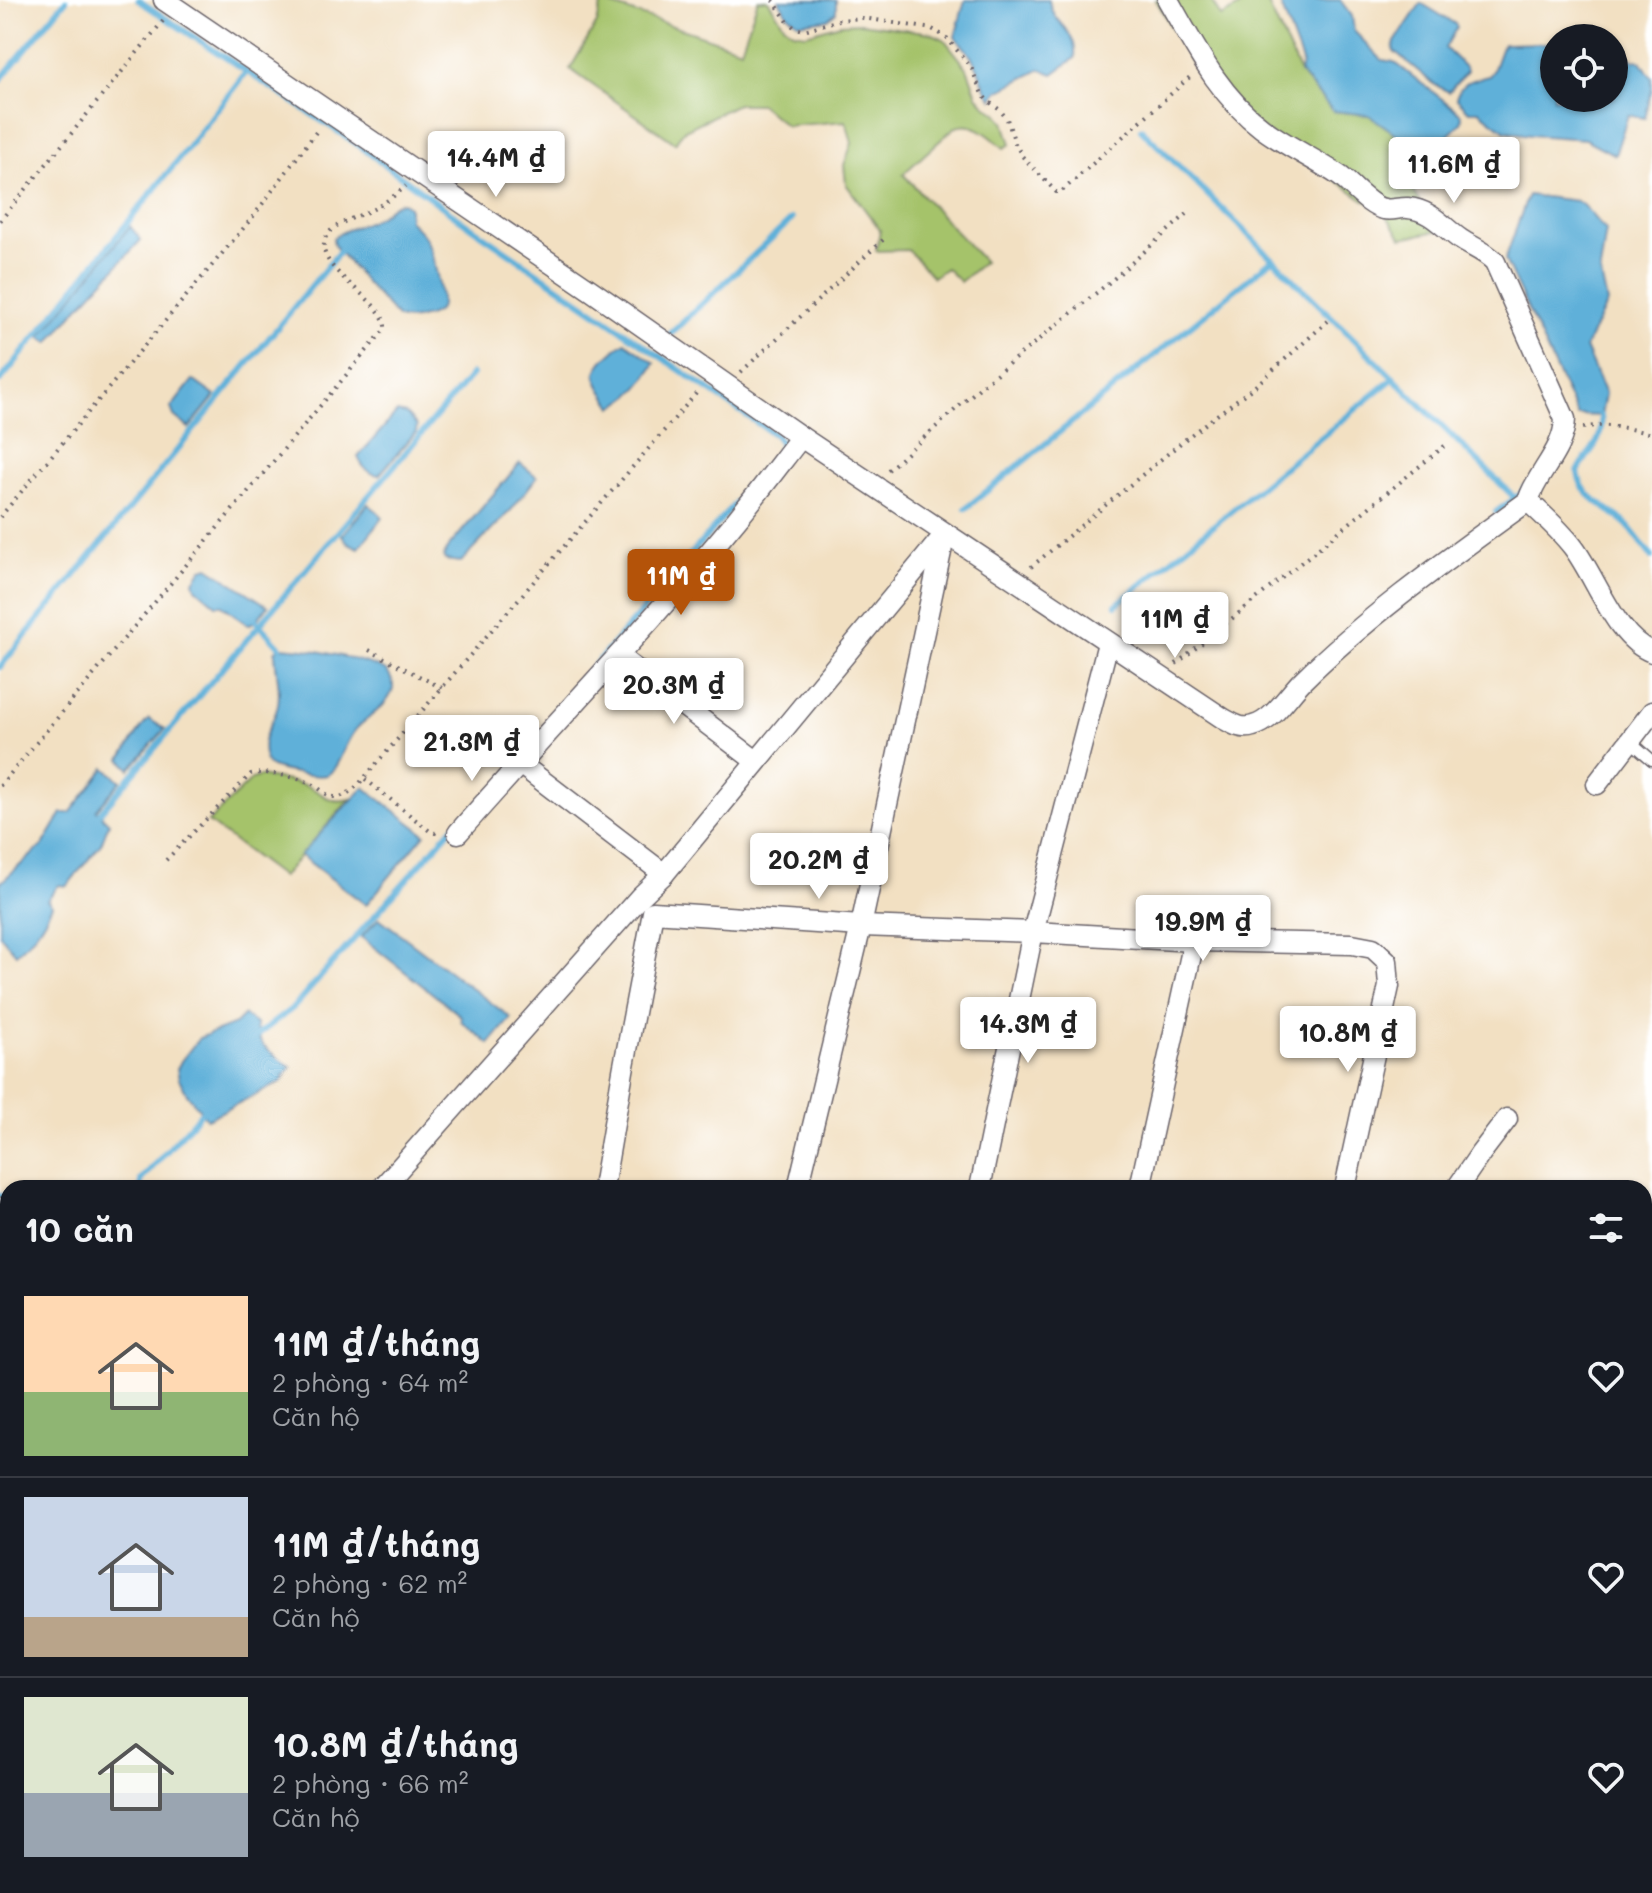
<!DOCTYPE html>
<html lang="vi">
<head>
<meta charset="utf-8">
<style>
	:root { --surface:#171b24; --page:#242831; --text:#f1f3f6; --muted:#9ea1a6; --line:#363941; --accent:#b45309 }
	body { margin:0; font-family:Mali,sans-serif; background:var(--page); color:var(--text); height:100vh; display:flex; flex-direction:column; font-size:30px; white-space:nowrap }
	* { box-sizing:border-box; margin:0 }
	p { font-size:26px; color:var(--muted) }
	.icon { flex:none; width:44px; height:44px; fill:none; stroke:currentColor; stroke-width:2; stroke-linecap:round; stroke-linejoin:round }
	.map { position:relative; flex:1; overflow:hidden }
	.panel { position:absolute; left:0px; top:1180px; width:1652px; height:714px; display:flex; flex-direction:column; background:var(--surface); border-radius:24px 24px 0 0; box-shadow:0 2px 6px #0004 }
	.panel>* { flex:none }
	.tools { position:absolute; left:1540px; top:24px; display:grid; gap:16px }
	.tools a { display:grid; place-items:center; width:88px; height:88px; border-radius:50%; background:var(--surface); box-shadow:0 2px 6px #0004; font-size:40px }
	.price { position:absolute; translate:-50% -68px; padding:0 18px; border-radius:8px; background:#fff; color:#222; font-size:26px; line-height:52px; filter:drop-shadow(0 2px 4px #0008) }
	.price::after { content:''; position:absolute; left:50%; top:48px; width:24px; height:18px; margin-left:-12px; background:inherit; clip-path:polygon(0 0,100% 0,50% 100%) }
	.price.selected { background:var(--accent); color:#fff }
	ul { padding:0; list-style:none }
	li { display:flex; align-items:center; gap:24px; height:200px; padding:0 24px }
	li+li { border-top:2px solid var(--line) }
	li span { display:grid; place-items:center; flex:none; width:224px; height:160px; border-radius:0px; color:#555 }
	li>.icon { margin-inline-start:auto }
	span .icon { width:96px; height:96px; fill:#fffc; stroke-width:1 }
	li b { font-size:34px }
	h2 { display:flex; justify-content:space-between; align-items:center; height:96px; padding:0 24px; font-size:34px }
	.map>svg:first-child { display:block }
	.green { fill:#a5c36b; stroke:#647253; stroke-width:2 }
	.water { fill:#5eb0d9; stroke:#40698a; stroke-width:2 }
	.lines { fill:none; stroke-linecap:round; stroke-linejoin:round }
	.stream { stroke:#5eb0d9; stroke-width:6 }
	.lane-casing { stroke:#6b646a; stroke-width:13 }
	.street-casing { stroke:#6b646a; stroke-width:23 }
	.secondary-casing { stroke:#6b646a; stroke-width:31 }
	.path { stroke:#6b646a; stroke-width:4; stroke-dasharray:2 6; stroke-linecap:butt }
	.lane { stroke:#fff; stroke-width:10 }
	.street { stroke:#fff; stroke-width:20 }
	.secondary { stroke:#fce5c4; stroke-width:28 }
</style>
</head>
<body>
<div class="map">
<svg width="1652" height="1893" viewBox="0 0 1652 1893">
	<rect width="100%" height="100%" fill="#fff"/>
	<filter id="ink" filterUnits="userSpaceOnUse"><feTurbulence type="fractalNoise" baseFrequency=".0125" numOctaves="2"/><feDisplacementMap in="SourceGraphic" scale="16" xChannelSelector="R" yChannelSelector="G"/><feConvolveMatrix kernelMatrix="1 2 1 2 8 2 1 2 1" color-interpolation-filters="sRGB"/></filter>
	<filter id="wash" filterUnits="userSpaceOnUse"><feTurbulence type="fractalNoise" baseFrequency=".006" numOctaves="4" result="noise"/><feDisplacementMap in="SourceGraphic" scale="32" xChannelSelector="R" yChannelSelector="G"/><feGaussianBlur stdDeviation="1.8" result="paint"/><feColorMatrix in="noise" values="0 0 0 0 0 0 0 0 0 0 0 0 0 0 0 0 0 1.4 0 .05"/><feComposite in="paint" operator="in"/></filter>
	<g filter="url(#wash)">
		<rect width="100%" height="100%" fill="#f2e0c2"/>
		<g class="green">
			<path d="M 758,0 L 768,0 L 785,26 L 794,32 L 806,34 L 840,24 L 861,23 L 931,33 L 944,39 L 967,68 L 977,95 L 984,104 L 997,113 L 1004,122 L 1011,144 L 1004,148 C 990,136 973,119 954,128 L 903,174 L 984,262 L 960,282 L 946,268 L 933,277 L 908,250 L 876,251 L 880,230 L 846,184 L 844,165 L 852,143 L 846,121 L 786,126 L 760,104 L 737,104 L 683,131 L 675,143 L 570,69 L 597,23 L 602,2 L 741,49 Z"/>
			<path d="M 1156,0 L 1211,0 L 1221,17 L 1251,0 L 1266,0 L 1300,73 L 1333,111 L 1369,115 L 1427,156 L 1409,184 L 1438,231 L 1402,238 L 1386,215 L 1226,104 L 1198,75 Z"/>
			<path d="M 260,776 C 274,779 290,780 304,785 C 324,792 327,805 350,799 L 282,877 L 208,822 L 252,779 Z"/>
		</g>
		<g class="water">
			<path d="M 779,0 L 836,0 L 836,12 L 828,19 L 799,23 L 787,14 Z"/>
			<path d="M 965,0 L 1049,0 C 1052,26 1078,28 1075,58 L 1053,74 L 1041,69 L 998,91 L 993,99 C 983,87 984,83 978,69 C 972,56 965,47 955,37 Z"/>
			<path d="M 1279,0 L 1340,0 L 1352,16 L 1354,31 L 1382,60 L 1394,62 L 1460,113 L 1462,117 L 1461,123 L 1427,156 L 1369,115 L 1333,111 L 1300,73 L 1302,62 Z"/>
			<path d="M 1421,3 L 1455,24 L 1457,27 L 1445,48 L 1465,67 L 1467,71 L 1449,92 L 1435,85 L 1393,50 L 1395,42 Z"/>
			<path d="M 1549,43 L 1554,44 L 1554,98 L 1614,98 L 1614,56 L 1641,61 L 1652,78 L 1652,89 L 1645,118 L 1628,115 L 1615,155 L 1585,139 L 1530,135 L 1505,131 L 1479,111 L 1469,111 L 1456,98 C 1462,80 1473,80 1489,76 L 1493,71 L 1503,44 Z"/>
			<path d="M 1528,195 L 1577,201 C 1589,208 1594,221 1606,230 L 1600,270 L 1607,303 L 1585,348 L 1605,394 L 1601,416 L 1577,415 L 1505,260 Z"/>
			<path d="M 403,202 L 409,207 L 409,220 C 415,226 422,232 426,239 C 431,248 445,300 440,308 C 437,313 429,316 423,317 C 415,320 407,321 398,318 L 366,283 L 334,245 L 333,238 C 347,227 366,225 381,215 C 389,209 393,203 403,202 Z"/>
			<path d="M 130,226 L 141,240 L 71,316 L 49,343 L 40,337 Z"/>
			<path d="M 625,342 L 655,363 C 643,384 634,395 613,407 C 608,398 598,387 596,377 C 593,366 617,347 625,342 Z"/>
			<path d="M 193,380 L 215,396 L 189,428 L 174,416 L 171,408 Z"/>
			<path d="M 397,412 L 406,414 L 417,426 L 416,432 L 379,475 C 368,474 362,467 358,457 Z"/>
			<path d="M 520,463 L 537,477 L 512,509 L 461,562 L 445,560 L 444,557 L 446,550 Z"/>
			<path d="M 368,504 L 378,512 L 382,518 L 359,548 L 348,543 L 342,535 Z"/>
			<path d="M 208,567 L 268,606 L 256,621 L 248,625 L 222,605 L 216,605 L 196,588 L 194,581 L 202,569 Z"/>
			<path d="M 280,647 C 290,648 300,648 310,650 C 325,652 377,663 387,672 C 390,676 394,683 393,689 C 388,707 368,716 356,729 C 345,741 339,769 327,775 C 318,778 281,771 272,767 C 268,766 266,762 265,759 C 259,741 270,727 276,712 C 283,693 275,671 275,651 Z"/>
			<path d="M 149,719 L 165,729 L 130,769 L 121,759 C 131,745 137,731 149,719 Z"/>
			<path d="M 105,768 L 121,781 L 96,810 L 109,823 L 101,844 L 67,886 L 59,885 L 47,900 L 52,905 C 43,925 33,939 16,954 L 0,935 L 0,883 L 43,845 L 62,813 L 70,813 Z"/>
			<path d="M 364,787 L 425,834 L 366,905 L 300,855 Z"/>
			<path d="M 379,918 L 511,1018 L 489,1044 L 461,1021 L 461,1016 L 361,937 Z"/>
			<path d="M 244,1015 L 256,1024 C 256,1048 273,1053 291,1067 L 281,1082 L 207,1119 L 187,1094 L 179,1079 L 177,1069 L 181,1061 L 199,1038 L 235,1024 Z"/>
			<path d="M 0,1411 L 8,1411 L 8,1554 L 0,1555 Z"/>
			<rect x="1644" y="1456" width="8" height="86"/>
			<path d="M 8,1591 L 8,1675 L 0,1675 L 0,1594 Z"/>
		</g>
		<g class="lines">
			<g class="stream">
				<path d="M 138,0 L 354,142 L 462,221 L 775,435 L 781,443 L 778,453"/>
				<path d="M 0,80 L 66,0"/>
				<path d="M 1141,129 L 1515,498"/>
				<path d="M 666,338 L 792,219"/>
				<path d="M 0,381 L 187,149 L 246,72"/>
				<path d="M 1601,416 C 1604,445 1589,448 1578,472 C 1581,498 1607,506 1624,522 C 1634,532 1643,546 1652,557"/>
				<path d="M 966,508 L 1273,259"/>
				<path d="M 1496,512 L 1521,494 L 1524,488"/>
				<path d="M 1116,605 L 1394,378"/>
				<path d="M 256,621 L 280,647"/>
				<path d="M 0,667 L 340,251"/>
				<path d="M 574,689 L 758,477"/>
				<path d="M 99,814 L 472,374"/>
				<path d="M 256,1036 L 294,1007 L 453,827"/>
				<path d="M 141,1188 L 141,1180 L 201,1113"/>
				<path d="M 0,1196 L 8,1196"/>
				<path d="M 0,1572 L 8,1572"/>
				<path d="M 1644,1709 L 1652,1713"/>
				<path d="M 79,1886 L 81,1893"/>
				<path d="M 214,1886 L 216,1893"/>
				<path d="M 478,1886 L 479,1893"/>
				<path d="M 902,1893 L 908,1886"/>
			</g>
		</g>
	</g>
	<g filter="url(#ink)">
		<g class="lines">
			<g class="lane-casing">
				<path id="lane" d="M 1630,741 L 1652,760"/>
			</g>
			<g class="street-casing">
				<g id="street">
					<path d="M 164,0 L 592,291 L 801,437 L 1224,719 C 1233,724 1242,730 1253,726 C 1273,721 1288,695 1302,681 C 1371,613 1451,557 1528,501 C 1537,472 1564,451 1565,419 L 1495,262 C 1485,251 1472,247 1460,239 C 1443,227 1431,210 1408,208 C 1401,207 1392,211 1384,209 C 1370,207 1352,185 1340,176 C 1315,159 1286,146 1262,128 C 1219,96 1194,45 1168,0"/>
					<path d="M 1528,501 C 1544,516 1560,530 1573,547 C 1596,577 1616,639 1652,652"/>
					<path d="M 618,656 L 756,761"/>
					<path d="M 519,763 L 664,874"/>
					<path d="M 1597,784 L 1652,712"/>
					<path d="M 458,833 C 550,728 648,627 737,519 C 759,492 780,464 801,437"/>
					<path d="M 382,1188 L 641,896 L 664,874 L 945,534"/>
					<path d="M 603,1188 L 623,1071 L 653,912 L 861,926 L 1033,932 L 1108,643"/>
					<path d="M 798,1188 L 861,926 L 944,538"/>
					<path d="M 980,1188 L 1033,932 L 1194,941 L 1352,944 L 1373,948 L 1387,961 L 1389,986 L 1345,1188"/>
					<path d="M 1140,1188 L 1194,941"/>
					<path d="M 1457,1188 L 1481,1153 L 1507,1119"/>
					<path d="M 0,1208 L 8,1208"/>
					<path d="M 1267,1886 L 1268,1893"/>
				</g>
			</g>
			<g class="secondary-casing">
				<g id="secondary">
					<path d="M 1644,1290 L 1652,1290"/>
					<path d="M 0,1300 L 8,1300"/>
					<path d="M 1644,1329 L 1652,1329"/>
					<path d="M 0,1339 L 8,1339"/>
				</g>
			</g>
			<g class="path">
				<path d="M 773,0 L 788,22 L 795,28 L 804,30 L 839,20 L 863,18 L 932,29 L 946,37 L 971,67 L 982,94 L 988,101 L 1000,110 L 1007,119 L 1015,143 L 1022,156 L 1056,192 L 1061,192 L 1191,76"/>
				<path d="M 0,221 L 163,21"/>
				<path d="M 741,372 L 885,238"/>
				<path d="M 1583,428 C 1606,422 1630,429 1652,434"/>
				<path d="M 888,470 L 986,382 L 1111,281 L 1187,214"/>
				<path d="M 0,517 L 252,218 L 319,128"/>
				<path d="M 1031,567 L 1188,437 L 1255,386 L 1328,321"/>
				<path d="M 369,650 L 442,688"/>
				<path d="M 1176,664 L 1447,444"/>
				<path d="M 365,779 L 431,832 L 435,833 L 440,830"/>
				<path d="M 0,786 L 385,329 C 388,299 307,269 327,235 C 334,223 363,215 375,208 C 386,202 397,194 406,186"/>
				<path d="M 166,860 L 251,774 C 267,771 299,777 314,785 C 321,789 327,797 336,797 C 345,797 351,791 358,785 L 700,389"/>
				<path d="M 0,1879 L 4,1893"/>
				<path d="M 205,1886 L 207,1893"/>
				<path d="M 350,1886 L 352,1893"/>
				<path d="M 600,1886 L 602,1893"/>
				<path d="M 643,1886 L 657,1893"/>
				<path d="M 1056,1886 L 1062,1893"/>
				<path d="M 1507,1886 L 1520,1893"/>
				<path d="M 497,1893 L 520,1886"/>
				<path d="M 760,1893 L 766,1886"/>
				<path d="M 887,1893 L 892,1886"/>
			</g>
			<use href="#lane" class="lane"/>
			<use href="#street" class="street"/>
			<use href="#secondary" class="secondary"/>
		</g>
	</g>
</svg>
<div class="tools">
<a><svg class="icon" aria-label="locate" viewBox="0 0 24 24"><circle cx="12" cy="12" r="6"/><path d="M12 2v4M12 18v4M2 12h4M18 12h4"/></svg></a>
</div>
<b class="price" style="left:496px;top:199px">14.4M ₫</b>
<b class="price" style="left:1454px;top:205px">11.6M ₫</b>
<b class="price selected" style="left:681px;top:617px">11M ₫</b>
<b class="price" style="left:1175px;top:660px">11M ₫</b>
<b class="price" style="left:674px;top:726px">20.3M ₫</b>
<b class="price" style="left:472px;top:783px">21.3M ₫</b>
<b class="price" style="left:819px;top:901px">20.2M ₫</b>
<b class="price" style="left:1203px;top:963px">19.9M ₫</b>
<b class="price" style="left:1028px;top:1065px">14.3M ₫</b>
<b class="price" style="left:1348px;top:1074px">10.8M ₫</b>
<section class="panel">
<h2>10 căn<svg class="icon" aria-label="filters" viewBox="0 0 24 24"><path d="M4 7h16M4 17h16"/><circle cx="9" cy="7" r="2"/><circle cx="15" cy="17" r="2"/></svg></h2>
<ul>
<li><span style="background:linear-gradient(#ffd9b3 60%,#8fb573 0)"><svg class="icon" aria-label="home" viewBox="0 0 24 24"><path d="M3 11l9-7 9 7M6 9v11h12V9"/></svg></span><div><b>11M ₫/tháng</b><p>2 phòng · 64 m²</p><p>Căn hộ</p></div><svg class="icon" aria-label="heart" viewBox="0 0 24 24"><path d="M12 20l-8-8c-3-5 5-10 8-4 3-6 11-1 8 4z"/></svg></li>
<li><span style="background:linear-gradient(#c9d6e8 75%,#b9a48a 0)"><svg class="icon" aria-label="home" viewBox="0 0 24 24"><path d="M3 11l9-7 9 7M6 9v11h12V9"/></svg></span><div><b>11M ₫/tháng</b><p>2 phòng · 62 m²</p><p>Căn hộ</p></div><svg class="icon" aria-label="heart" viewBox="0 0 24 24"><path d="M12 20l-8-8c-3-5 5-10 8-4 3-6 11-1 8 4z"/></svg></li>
<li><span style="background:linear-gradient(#dfe7d0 60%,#9aa5b1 0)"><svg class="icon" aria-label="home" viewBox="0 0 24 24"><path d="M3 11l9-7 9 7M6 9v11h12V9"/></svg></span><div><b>10.8M ₫/tháng</b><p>2 phòng · 66 m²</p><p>Căn hộ</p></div><svg class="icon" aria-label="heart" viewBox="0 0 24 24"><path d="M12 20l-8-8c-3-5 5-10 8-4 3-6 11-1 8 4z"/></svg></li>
</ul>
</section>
</div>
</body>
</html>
